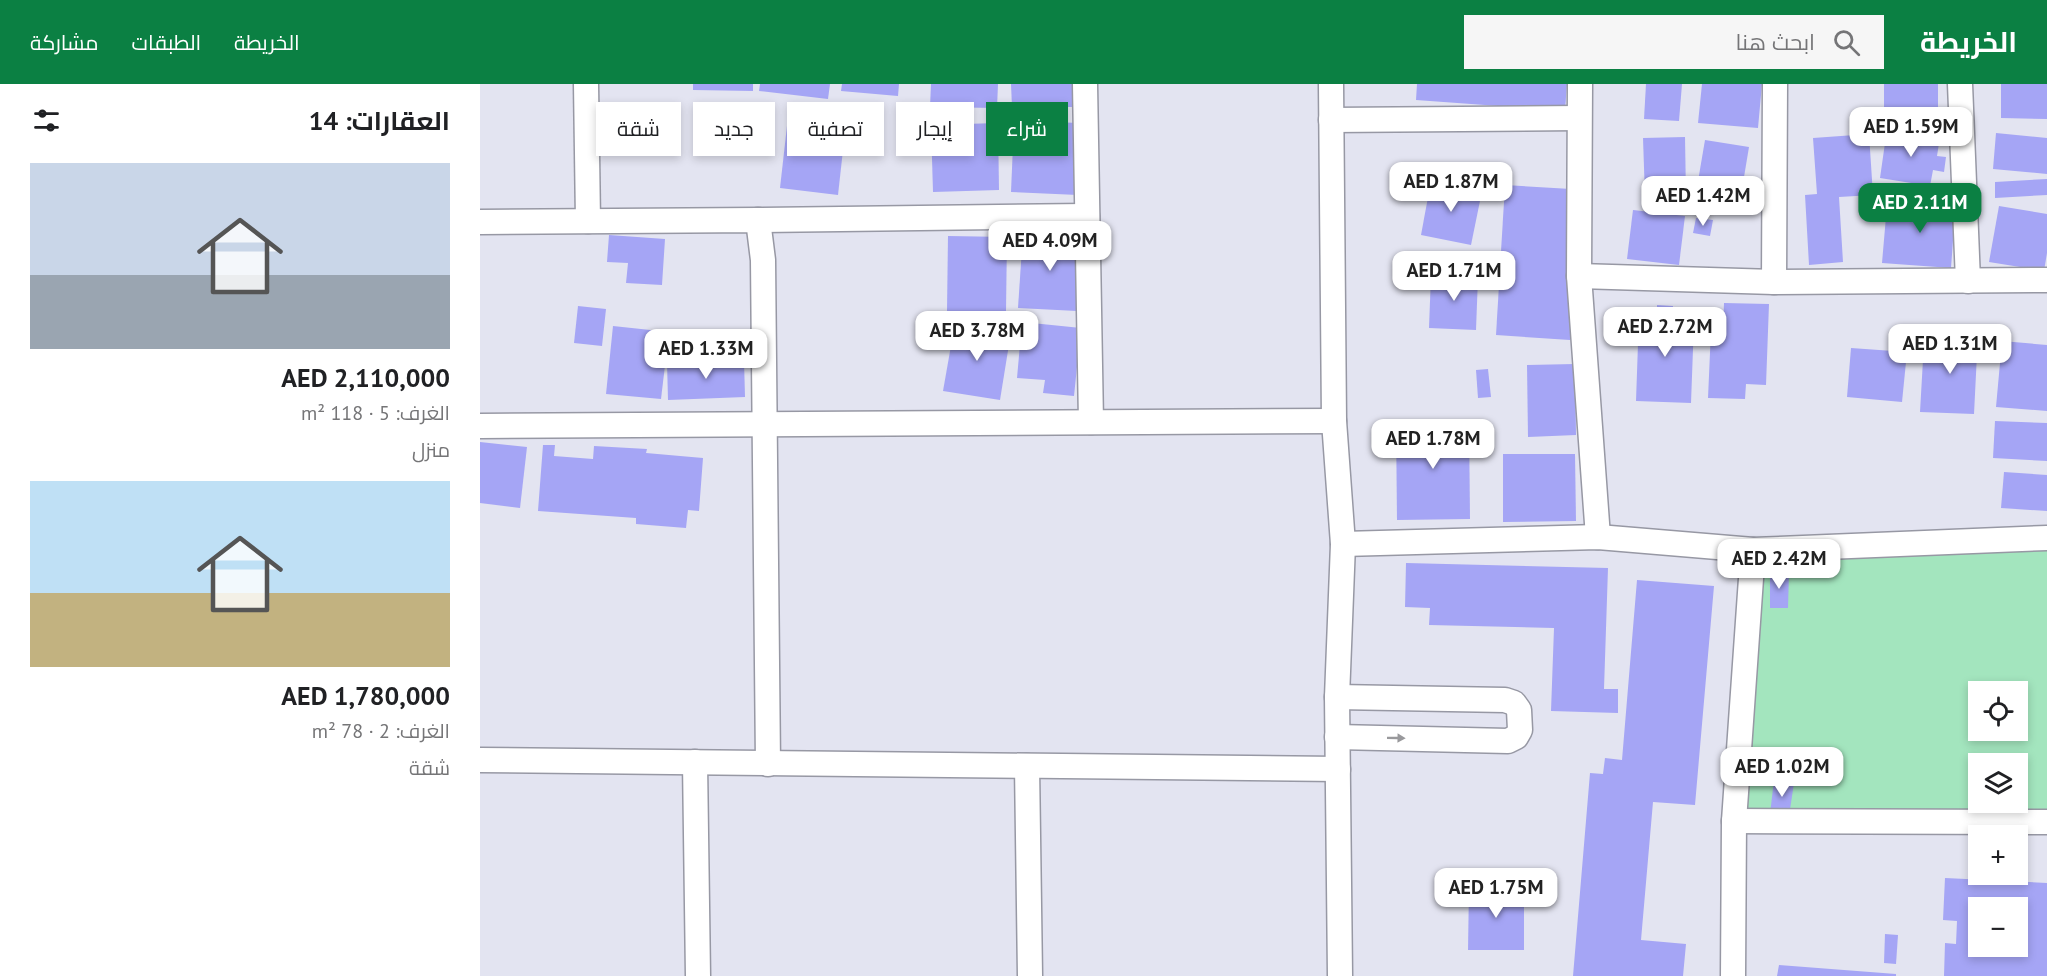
<!DOCTYPE html>
<html lang="ar">
<head>
<meta charset="utf-8">
<style>
	:root { --surface:#fff; --page:#f6f6f6; --text:#202124; --muted:#757577; --accent:#0b8043 }
	body { margin:0; font-family:"PT Sans",Cairo,sans-serif; background:var(--page); color:var(--text); direction:rtl; height:100vh; display:flex; flex-direction:column; font-size:22px; white-space:nowrap }
	* { box-sizing:border-box; margin:0 }
	p { font-size:20px; color:var(--muted) }
	.icon { flex:none; width:33px; height:33px; fill:none; stroke:currentColor; stroke-width:2; stroke-linecap:round; stroke-linejoin:round }
	.map { position:relative; flex:1; overflow:hidden; direction:ltr }
	.panel { display:flex; flex-direction:column; background:var(--surface); width:480px }
	.panel>* { flex:none }
	.hud { position:absolute; left:18px; top:18px; width:570px; height:54px; direction:rtl; display:flex; gap:12px }
	.tools { position:absolute; left:1488px; top:597px; display:grid; gap:12px }
	.tools a { display:grid; place-items:center; width:60px; height:60px; border-radius:0px; background:var(--surface); box-shadow:0 3px 9px #0003; font-size:30px }
	.price { position:absolute; translate:-50% -51px; padding:0 14px; border-radius:12px; background:#fff; color:#222; font-size:20px; line-height:39px; filter:drop-shadow(0 2px 3px #0008) }
	.price::after { content:''; position:absolute; left:50%; top:36px; width:18px; height:14px; margin-left:-9px; background:inherit; clip-path:polygon(0 0,100% 0,50% 100%) }
	.price.selected { background:var(--accent); color:#fff }
	ul { padding:0; list-style:none }
	li { display:grid; align-content:center; gap:12px; height:318px; padding:0 30px }
	li span { display:grid; place-items:center; height:186px; border-radius:0px; color:#555 }
	li>.icon { margin-inline-start:auto }
	span .icon { width:108px; height:108px; fill:#fffc; stroke-width:1 }
	li b { font-size:26px }
	h2 { display:flex; justify-content:space-between; align-items:center; height:72px; padding:0 30px; font-size:26px }
	.pill { padding:0 21px; border-radius:0px; background:var(--surface); box-shadow:0 3px 9px #0003; font-size:21px; line-height:54px }
	.pill.selected { background:var(--accent); color:#fff }
	header { display:flex; align-items:center; gap:36px; box-sizing:border-box; height:84px; padding:0 30px; background:var(--accent); color:#fff }
	header strong { font-size:28px }
	nav { display:flex; gap:33px; margin-inline-start:auto; font-size:21px }
	.search { width:420px; height:54px; background:var(--page); display:flex; align-items:center; gap:15px; box-sizing:border-box; padding:0 21px; border-radius:0px; color:var(--muted); font-size:22px }
	main { display:flex; flex:1; min-height:0 }
	.map>svg:first-child { display:block }
	.green { fill:#a3e5be; fill-rule:evenodd }
	.building { fill:#a5a5f5; fill-rule:evenodd }
	.lines { fill:none; stroke-linecap:round; stroke-linejoin:round }
	.minor-casing { stroke:#9798a4; stroke-width:27 }
	.minor { stroke:#fff; stroke-width:24 }
	.oneway { fill:#99999c }
</style>
</head>
<body>
<header>
<strong>الخريطة</strong>
<div class="search"><svg class="icon" aria-label="search" viewBox="0 0 24 24"><circle cx="10" cy="10" r="6"/><path d="M15 15l6 6"/></svg>ابحث هنا</div>
<nav><a>الخريطة</a><a>الطبقات</a><a>مشاركة</a></nav>
</header>
<main>
<div class="map">
<svg width="1567" height="892" viewBox="0 0 1567 892">
	<rect width="100%" height="100%" fill="#e3e4f1"/>
	<path class="green" d="M 1567,454 L 1567,738 L 1254,733 L 1273,466 ZM 1498,608 L 1538,608 L 1538,646 L 1498,646 ZM 1498,680 L 1538,680 L 1538,718 L 1498,718 Z"/>
	<g class="building">
		<path d="M 213,0 L 273,0 L 273,7 L 213,6 Z"/>
		<path d="M 280,0 L 350,0 L 348,15 L 279,7 Z"/>
		<path d="M 362,0 L 419,0 L 418,12 L 361,7 Z"/>
		<path d="M 451,0 L 518,0 L 517,24 L 450,23 Z"/>
		<path d="M 531,0 L 600,0 L 600,23 L 532,23 Z"/>
		<path d="M 937,0 L 1087,0 L 1085,27 L 936,16 Z"/>
		<path d="M 1166,0 L 1202,0 L 1199,37 L 1164,35 Z"/>
		<path d="M 1222,0 L 1282,0 L 1278,44 L 1218,39 Z"/>
		<rect x="1404" y="0" width="54" height="30"/>
		<path d="M 1521,0 L 1567,0 L 1567,35 L 1521,34 Z"/>
		<path d="M 534,37 L 601,39 L 598,111 L 531,108 Z"/>
		<path d="M 518,39 L 519,106 L 453,108 L 451,41 Z"/>
		<path d="M 307,42 L 365,48 L 358,111 L 300,104 Z"/>
		<path d="M 1407,45 L 1460,53 L 1457,72 L 1466,73 L 1464,88 L 1453,86 L 1450,102 L 1400,94 Z"/>
		<path d="M 1516,49 L 1567,54 L 1567,90 L 1513,85 Z"/>
		<path d="M 1389,50 L 1393,111 L 1359,113 L 1363,178 L 1329,181 L 1325,111 L 1337,110 L 1333,54 Z"/>
		<path d="M 1205,53 L 1206,112 L 1165,113 L 1163,54 Z"/>
		<path d="M 1225,56 L 1269,63 L 1261,111 L 1217,103 Z"/>
		<path d="M 1567,95 L 1567,111 L 1515,114 L 1515,98 Z"/>
		<path d="M 951,97 L 1002,107 L 991,161 L 941,151 Z"/>
		<path d="M 1025,101 L 1091,105 L 1096,158 L 1090,256 L 1016,251 Z"/>
		<path d="M 1439,113 L 1476,116 L 1471,184 L 1402,179 L 1407,121 L 1438,124 Z"/>
		<path d="M 1519,122 L 1567,130 L 1567,169 L 1564,187 L 1509,178 Z"/>
		<path d="M 1153,126 L 1205,132 L 1199,181 L 1147,175 Z"/>
		<path d="M 1216,134 L 1233,136 L 1230,152 L 1213,149 Z"/>
		<path d="M 543,149 L 601,153 L 597,227 L 538,224 Z"/>
		<path d="M 129,151 L 185,155 L 182,201 L 146,199 L 148,179 L 127,178 Z"/>
		<path d="M 468,152 L 527,153 L 526,228 L 467,227 Z"/>
		<path d="M 951,191 L 998,193 L 996,246 L 949,244 Z"/>
		<path d="M 1244,219 L 1289,220 L 1286,301 L 1266,300 L 1265,315 L 1228,314 L 1231,246 L 1243,246 Z"/>
		<path d="M 1177,221 L 1193,222 L 1192,238 L 1214,238 L 1211,319 L 1156,317 L 1159,231 L 1177,232 Z"/>
		<path d="M 98,222 L 126,225 L 122,262 L 94,259 Z"/>
		<path d="M 542,238 L 601,244 L 594,312 L 563,309 L 565,296 L 537,294 Z"/>
		<path d="M 475,239 L 531,248 L 520,316 L 463,307 Z"/>
		<path d="M 133,242 L 189,248 L 181,315 L 126,310 Z"/>
		<path d="M 1465,248 L 1498,250 L 1494,330 L 1440,328 L 1444,258 L 1465,259 Z"/>
		<path d="M 1522,257 L 1567,261 L 1567,327 L 1516,323 Z"/>
		<path d="M 1371,264 L 1427,268 L 1422,318 L 1367,313 Z"/>
		<path d="M 264,276 L 265,313 L 188,316 L 187,278 Z"/>
		<path d="M 1095,280 L 1096,351 L 1048,353 L 1047,281 Z"/>
		<path d="M 1008,285 L 1011,313 L 998,314 L 996,286 Z"/>
		<path d="M 989,335 L 990,435 L 917,436 L 916,336 Z"/>
		<path d="M 1515,337 L 1567,339 L 1567,377 L 1513,374 Z"/>
		<path d="M 0,358 L 47,363 L 40,424 L 0,419 Z"/>
		<path d="M 63,361 L 75,361 L 74,372 L 113,375 L 114,362 L 167,365 L 166,369 L 223,374 L 219,427 L 208,426 L 206,444 L 156,440 L 156,434 L 58,427 Z"/>
		<path d="M 1023,370 L 1095,370 L 1096,437 L 1023,438 Z"/>
		<path d="M 1524,388 L 1567,391 L 1567,427 L 1521,424 Z"/>
		<path d="M 926,479 L 1128,484 L 1124,605 L 1138,605 L 1138,629 L 1071,627 L 1074,544 L 949,541 L 950,524 L 925,523 Z"/>
		<path d="M 1290,489 L 1309,489 L 1308,524 L 1290,524 Z"/>
		<path d="M 1157,496 L 1234,502 L 1215,721 L 1173,718 L 1161,856 L 1206,860 L 1203,892 L 1093,892 L 1110,689 L 1123,690 L 1125,674 L 1142,676 Z"/>
		<path d="M 1294,696 L 1314,699 L 1309,732 L 1290,730 Z"/>
		<path d="M 1465,794 L 1567,799 L 1567,892 L 1464,892 L 1465,859 L 1476,860 L 1477,837 L 1463,836 ZM 1498,824 L 1538,824 L 1538,862 L 1498,862 Z"/>
		<path d="M 989,803 L 1044,803 L 1044,866 L 988,866 Z"/>
		<path d="M 1405,850 L 1418,851 L 1416,880 L 1404,879 Z"/>
		<path d="M 1299,881 L 1416,890 L 1416,892 L 1297,892 Z"/>
	</g>
	<g class="lines">
		<g class="minor-casing">
			<g id="minor">
				<path d="M 106,0 L 108,137"/>
				<path d="M 605,0 L 611,338"/>
				<path d="M 851,0 L 854,337 L 863,460 L 857,613 L 860,892"/>
				<path d="M 1100,0 L 1099,192 L 1118,453"/>
				<path d="M 1480,0 L 1488,197"/>
				<path d="M 851,36 L 1099,34"/>
				<path d="M 278,136 L 607,132"/>
				<path d="M 0,138 L 278,136 L 283,176 L 288,680"/>
				<path d="M 1099,192 L 1294,198 L 1567,196"/>
				<path d="M 1294,198 L 1295,0"/>
				<path d="M 0,342 L 854,337"/>
				<path d="M 863,460 L 1118,453 L 1273,466 L 1567,454"/>
				<path d="M 857,613 L 1025,616 L 1034,619 L 1039,626 L 1040,646 L 1036,653 L 1028,657 L 857,653"/>
				<path d="M 0,676 L 858,685"/>
				<path d="M 215,678 L 218,892"/>
				<path d="M 547,682 L 550,892"/>
				<path d="M 1254,737 L 1567,738"/>
				<path d="M 1253,892 L 1254,737 L 1273,466"/>
			</g>
		</g>
		<use href="#minor" class="minor"/>
	</g>
	<defs><path id="oneway-solid" d="M-6-.8H1V-3.2L6.5 0L1 3.2V.8H-6Z" transform="scale(1.5)"/></defs>
	<use class="oneway" href="#oneway-solid" transform="translate(916 654) rotate(1)"/>
</svg>
<div class="tools">
<a><svg class="icon" aria-label="locate" viewBox="0 0 24 24"><circle cx="12" cy="12" r="6"/><path d="M12 2v4M12 18v4M2 12h4M18 12h4"/></svg></a>
<a><svg class="icon" aria-label="layers" viewBox="0 0 24 24"><path d="M12 4l9 5-9 5-9-5zM3 14l9 5 9-5"/></svg></a>
<a>+</a>
<a>−</a>
</div>
<b class="price" style="left:1431px;top:74px">AED 1.59M</b>
<b class="price" style="left:971px;top:129px">AED 1.87M</b>
<b class="price" style="left:1223px;top:143px">AED 1.42M</b>
<b class="price selected" style="left:1440px;top:150px">AED 2.11M</b>
<b class="price" style="left:570px;top:188px">AED 4.09M</b>
<b class="price" style="left:974px;top:218px">AED 1.71M</b>
<b class="price" style="left:1185px;top:274px">AED 2.72M</b>
<b class="price" style="left:497px;top:278px">AED 3.78M</b>
<b class="price" style="left:1470px;top:291px">AED 1.31M</b>
<b class="price" style="left:226px;top:296px">AED 1.33M</b>
<b class="price" style="left:953px;top:386px">AED 1.78M</b>
<b class="price" style="left:1299px;top:506px">AED 2.42M</b>
<b class="price" style="left:1302px;top:714px">AED 1.02M</b>
<b class="price" style="left:1016px;top:835px">AED 1.75M</b>
<div class="hud">
<a class="pill selected">شراء</a>
<a class="pill">إيجار</a>
<a class="pill">تصفية</a>
<a class="pill">جديد</a>
<a class="pill">شقة</a>
</div>
</div>
<section class="panel">
<h2>العقارات: 14<svg class="icon" aria-label="filters" viewBox="0 0 24 24"><path d="M4 7h16M4 17h16"/><circle cx="9" cy="7" r="2"/><circle cx="15" cy="17" r="2"/></svg></h2>
<ul>
<li><span style="background:linear-gradient(#c9d6e8 60%,#9aa5b1 0)"><svg class="icon" aria-label="home" viewBox="0 0 24 24"><path d="M3 11l9-7 9 7M6 9v11h12V9"/></svg></span><div><b>AED 2,110,000</b><p>الغرف: 5 · 118 m²</p><p>منزل</p></div></li>
<li><span style="background:linear-gradient(#bfe0f5 60%,#c2b280 0)"><svg class="icon" aria-label="home" viewBox="0 0 24 24"><path d="M3 11l9-7 9 7M6 9v11h12V9"/></svg></span><div><b>AED 1,780,000</b><p>الغرف: 2 · 78 m²</p><p>شقة</p></div></li>
</ul>
</section>
</main>
</body>
</html>
